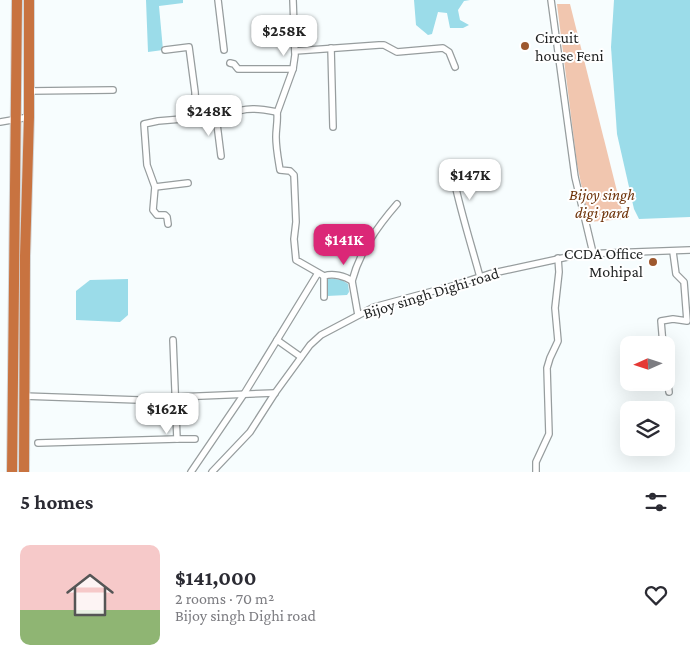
<!DOCTYPE html>
<html lang="en">
<head>
<meta charset="utf-8">
<style>
	:root { --surface:#fff; --page:#f7f7f7; --text:#2b2b33; --muted:#7c7c81; --line:#e1e1e2; --accent:#db2777 }
	body { margin:0; font-family:"Crimson Pro",serif; background:var(--page); color:var(--text); height:100vh; display:flex; flex-direction:column; font-size:19px; white-space:nowrap }
	* { box-sizing:border-box; margin:0 }
	p { font-size:16px; color:var(--muted) }
	.icon { flex:none; width:28px; height:28px; fill:none; stroke:currentColor; stroke-width:2; stroke-linecap:round; stroke-linejoin:round }
	.map { position:relative; height:472px; overflow:hidden }
	.panel { display:flex; flex-direction:column; background:var(--surface); flex:1 }
	.panel>* { flex:none }
	.needle { width:32px; rotate:267deg }
	.tools { position:absolute; left:620px; top:336px; display:grid; gap:10px }
	.tools a { display:grid; place-items:center; width:55px; height:55px; border-radius:10px; background:var(--surface); box-shadow:0 5px 20px #0002; font-size:25px }
	.price { position:absolute; translate:-50% -42px; padding:0 11px; border-radius:10px; background:#fff; color:#222; font-size:16px; line-height:32px; filter:drop-shadow(0 1px 2px #0008) }
	.price::after { content:''; position:absolute; left:50%; top:30px; width:15px; height:11px; margin-left:-8px; background:inherit; clip-path:polygon(0 0,100% 0,50% 100%) }
	.price.selected { background:var(--accent); color:#fff }
	ul { padding:0; list-style:none }
	li { display:flex; align-items:center; gap:15px; height:125px; padding:0 20px }
	li+li { border-top:1px solid var(--line) }
	li span { display:grid; place-items:center; flex:none; width:140px; height:100px; border-radius:10px; color:#555 }
	li>.icon { margin-inline-start:auto }
	span .icon { width:60px; height:60px; fill:#fffc; stroke-width:1 }
	li b { font-size:21px }
	h2 { display:flex; justify-content:space-between; align-items:center; height:60px; padding:0 20px; font-size:21px }
	.map>svg:first-child { display:block }
	.green { fill:#f1c6af }
	.water { fill:#9bdce9 }
	.lines { fill:none; stroke-linecap:round; stroke-linejoin:round }
	.street-casing { stroke:#979d9e; stroke-width:8 }
	.highway-casing { stroke:#d6d7d7; stroke-width:12 }
	.street { stroke:#fff; stroke-width:5.5 }
	.highway { stroke:#c87340; stroke-width:10 }
	.poi-dot { fill:#9e582e; stroke:#fff; stroke-width:2 }
	.labels { text-anchor:middle; dominant-baseline:central; stroke-width:4; stroke-linejoin:round; paint-order:stroke }
	.poi-label { font-size:16px; fill:#1e2020; stroke:#fff; text-anchor:start }
	.park-label { font-size:16px; font-style:italic; fill:#6e330a; stroke:#fff }
	.street-label { font-size:16px; fill:#1e2020; stroke:#fff }
</style>
</head>
<body>
<div class="map">
<svg width="690" height="472" viewBox="0 0 690 472">
	<rect width="100%" height="100%" fill="#f7fdfe"/>
	<path class="green" d="M 557,4 L 570,4 L 624,219 L 589,222 L 577,164 Z"/>
	<g class="water">
		<path d="M 146,0 L 183,0 L 183,3 L 159,6 L 163,50 L 148,52 Z"/>
		<path d="M 414,0 L 470,0 L 464,1 L 458,10 L 460,20 L 469,25 L 463,28 L 450,28 L 447,13 L 438,12 L 432,34 L 428,35 L 416,25 Z"/>
		<path d="M 614,0 L 690,0 L 690,217 L 639,219 L 634,209 L 617,134 L 611,47 Z"/>
		<path d="M 327,278 L 342,280 L 348,284 L 349,292 L 347,295 L 327,296 Z"/>
		<path d="M 128,279 L 128,315 L 120,322 L 76,320 L 76,291 L 90,280 Z"/>
	</g>
	<g class="lines">
		<g class="street-casing">
			<g id="street">
				<path d="M 218,0 L 224,50"/>
				<path d="M 551,0 L 575,177 L 593,253"/>
				<path d="M 331,48 L 333,127"/>
				<path d="M 165,50 L 189,47 L 195,92 L 196,118"/>
				<path d="M 295,51 L 379,45 L 384,45 L 397,52 L 443,48 L 449,52 L 455,67"/>
				<path d="M 230,63 L 234,64 L 238,69 L 293,69 L 295,55 L 293,0"/>
				<path d="M 29,91 L 113,90"/>
				<path d="M 277,113 L 293,69"/>
				<path d="M 216,116 L 221,156"/>
				<path d="M 0,122 L 29,117"/>
				<path d="M 461,176 L 454,180 C 461,213 471,244 480,277"/>
				<path d="M 155,187 L 188,183"/>
				<path d="M 168,224 L 167,217 L 165,215 L 157,215 L 153,210 L 155,187 L 147,165 L 144,124 L 158,121 L 230,115 C 244,106 261,109 277,112 C 278,121 276,128 276,137 C 276,148 278,158 280,170 L 290,171 L 294,175 L 296,222 L 294,239 L 296,260 L 324,276"/>
				<path d="M 352,281 C 360,251 377,227 397,204"/>
				<path d="M 324,297 L 324,276 C 333,273 345,276 352,281 L 358,315"/>
				<path d="M 173,340 L 177,439 L 195,439"/>
				<path d="M 277,340 L 301,357"/>
				<path d="M 663,345 L 661,321 L 673,319 L 687,321 L 684,282 L 676,274 L 673,252"/>
				<path d="M 666,368 L 669,392"/>
				<path d="M 23,396 L 139,400 L 176,397 L 275,393"/>
				<path d="M 38,443 L 177,439"/>
				<path d="M 191,472 L 244,394 L 318,273"/>
				<path d="M 212,472 L 250,432 L 275,393 L 310,345 L 321,335 L 374,307 L 452,286 L 489,274 L 581,254 L 690,250"/>
				<path d="M 536,472 L 536,462 L 549,434 L 547,368 L 550,358 L 558,341 L 555,308 L 559,272 L 558,258"/>
			</g>
		</g>
		<g class="highway-casing">
			<g id="highway">
				<path d="M 12,472 L 17,0"/>
				<path d="M 24,472 L 25,256 L 29,117 L 29,0"/>
			</g>
		</g>
		<use href="#street" class="street"/>
		<use href="#highway" class="highway"/>
	</g>
	<g class="poi-dot">
		<circle cx="525" cy="46" r="5"/>
		<circle cx="653" cy="262" r="5"/>
	</g>
	<g class="labels">
		<g class="poi-label">
			<text x="535" y="37">Circuit<tspan x="535" dy="18">house Feni</tspan></text>
			<text x="643" y="253" text-anchor="end">CCDA Office<tspan x="643" dy="18">Mohipal</tspan></text>
		</g>
		<g class="park-label">
			<text x="602" y="194">Bijoy singh<tspan x="602" dy="18">digi pard</tspan></text>
		</g>
		<g class="street-label">
			<text transform="translate(431 293) rotate(-17)">Bijoy singh Dighi road</text>
		</g>
	</g>
</svg>
<div class="tools">
<a><svg class="needle" viewBox="-14 -14 28 28"><path d="M0-13l5 13h-10z" fill="#e53935"/><path d="M0 13l5-13h-10z" fill="#7c7c81"/></svg></a>
<a><svg class="icon" aria-label="layers" viewBox="0 0 24 24"><path d="M12 4l9 5-9 5-9-5zM3 14l9 5 9-5"/></svg></a>
</div>
<b class="price" style="left:284px;top:57px">$258K</b>
<b class="price" style="left:209px;top:137px">$248K</b>
<b class="price" style="left:470px;top:201px">$147K</b>
<b class="price selected" style="left:344px;top:266px">$141K</b>
<b class="price" style="left:167px;top:435px">$162K</b>
</div>
<section class="panel">
<h2>5 homes<svg class="icon" aria-label="filters" viewBox="0 0 24 24"><path d="M4 7h16M4 17h16"/><circle cx="9" cy="7" r="2"/><circle cx="15" cy="17" r="2"/></svg></h2>
<ul>
<li><span style="background:linear-gradient(#f6c9c9 65%,#8fb573 0)"><svg class="icon" aria-label="home" viewBox="0 0 24 24"><path d="M3 11l9-7 9 7M6 9v11h12V9"/></svg></span><div><b>$141,000</b><p>2 rooms · 70 m²</p><p>Bijoy singh Dighi road</p></div><svg class="icon" aria-label="heart" viewBox="0 0 24 24"><path d="M12 20l-8-8c-3-5 5-10 8-4 3-6 11-1 8 4z"/></svg></li>
</ul>
</section>
</body>
</html>
